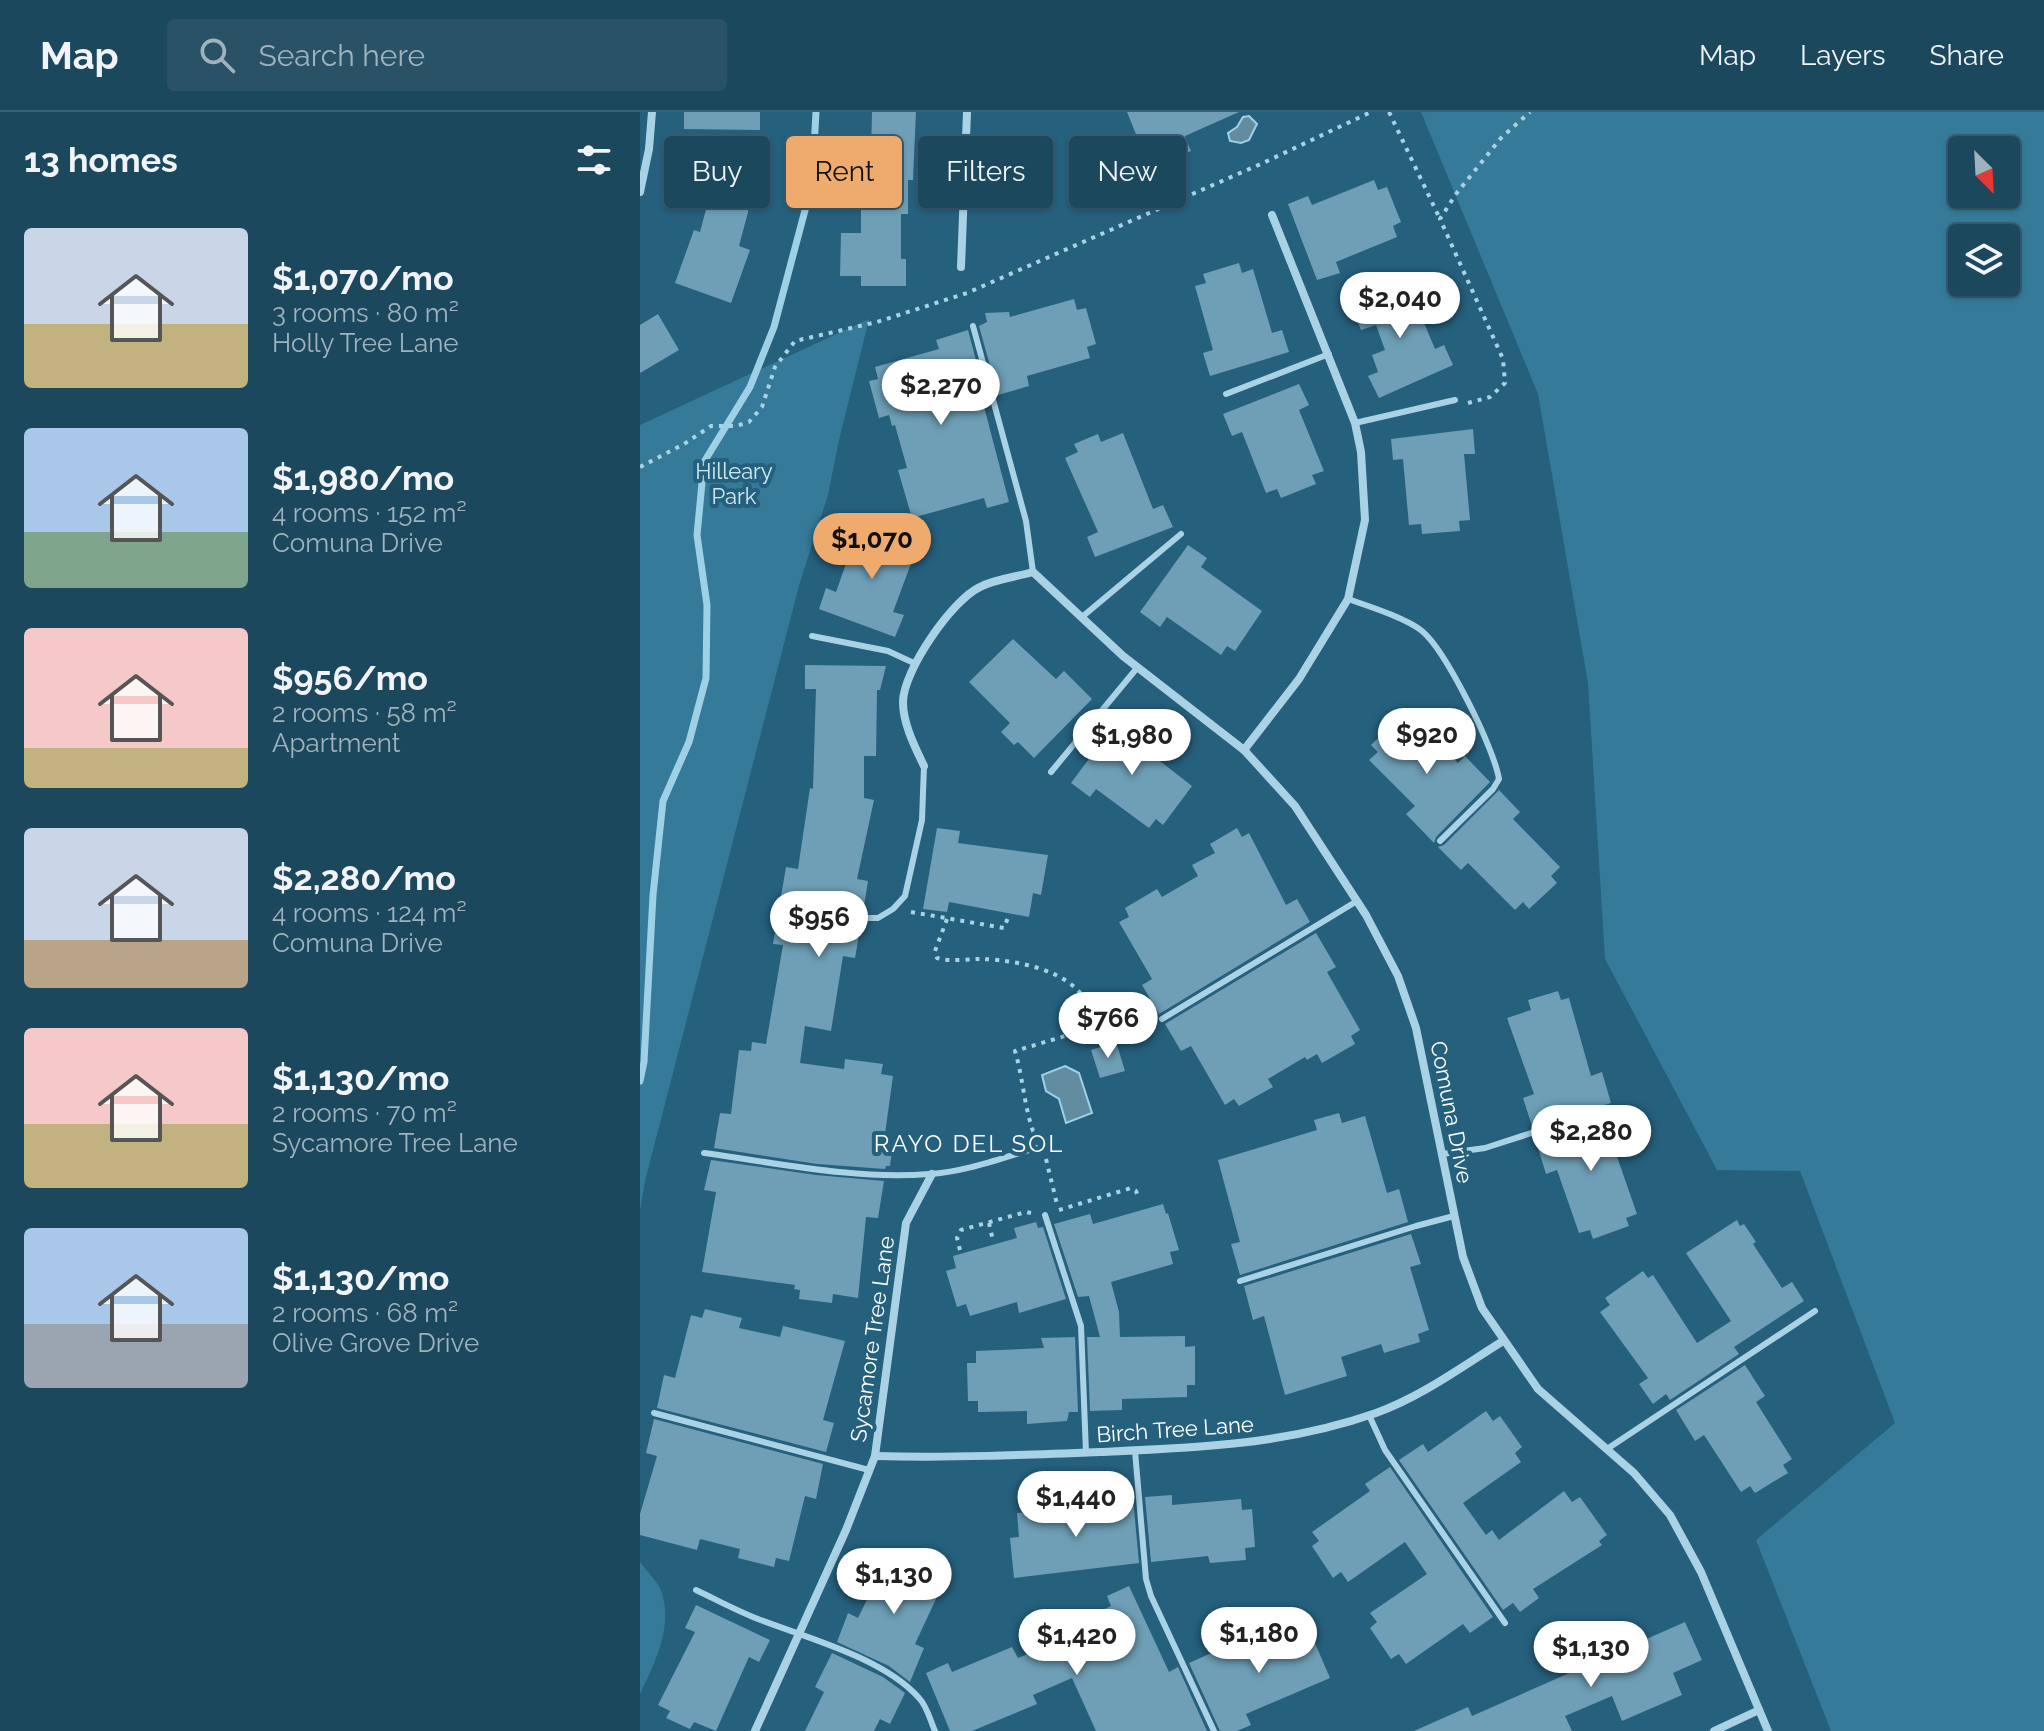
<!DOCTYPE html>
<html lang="en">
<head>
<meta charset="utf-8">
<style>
	:root { --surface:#1c485e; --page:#295267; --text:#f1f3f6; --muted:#a0b2bc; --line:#3a6073; --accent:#efab6e }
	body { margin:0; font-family:Raleway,sans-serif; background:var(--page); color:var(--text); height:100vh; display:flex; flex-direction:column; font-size:30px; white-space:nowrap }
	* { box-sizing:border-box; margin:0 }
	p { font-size:26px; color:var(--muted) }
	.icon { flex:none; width:44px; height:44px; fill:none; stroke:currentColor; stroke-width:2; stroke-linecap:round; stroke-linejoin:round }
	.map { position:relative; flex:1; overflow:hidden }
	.side { display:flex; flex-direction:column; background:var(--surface); width:640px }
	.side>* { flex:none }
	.hud { position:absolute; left:24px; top:24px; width:760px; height:72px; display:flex; gap:16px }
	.needle { width:52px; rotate:156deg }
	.tools { position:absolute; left:1308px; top:24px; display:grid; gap:16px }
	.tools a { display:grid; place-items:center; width:72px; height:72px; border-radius:8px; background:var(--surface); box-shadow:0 2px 6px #0004,0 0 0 2px var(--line); font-size:40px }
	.price { position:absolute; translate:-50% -68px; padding:0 18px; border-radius:28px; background:#fff; color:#222; font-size:26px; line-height:52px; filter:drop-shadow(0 2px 4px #0008) }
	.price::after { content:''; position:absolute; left:50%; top:48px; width:24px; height:18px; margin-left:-12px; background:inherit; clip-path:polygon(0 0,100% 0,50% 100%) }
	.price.active { background:var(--accent); color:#111 }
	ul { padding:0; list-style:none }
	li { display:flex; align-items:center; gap:24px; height:200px; padding:0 24px }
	li span { display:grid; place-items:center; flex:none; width:224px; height:160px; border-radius:8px; color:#555 }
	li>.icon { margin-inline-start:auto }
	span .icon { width:96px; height:96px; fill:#fffc; stroke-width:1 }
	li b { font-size:34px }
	h2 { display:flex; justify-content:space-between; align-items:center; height:96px; padding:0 24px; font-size:34px }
	.tag { padding:0 28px; border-radius:8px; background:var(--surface); box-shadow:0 2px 6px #0004,0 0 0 2px var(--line); font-size:28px; line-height:72px }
	.tag.active { background:var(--accent); color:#111 }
	header { display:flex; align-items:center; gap:48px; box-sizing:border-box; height:112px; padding:0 40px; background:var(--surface); border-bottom:2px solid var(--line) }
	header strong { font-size:38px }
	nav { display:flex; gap:44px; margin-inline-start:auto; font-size:28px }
	.search { width:560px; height:72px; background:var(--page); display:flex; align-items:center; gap:20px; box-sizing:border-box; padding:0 28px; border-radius:8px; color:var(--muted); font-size:30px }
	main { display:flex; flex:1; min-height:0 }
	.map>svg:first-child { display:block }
	.green { fill:#357a98; fill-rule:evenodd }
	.water { fill:#628da0; stroke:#9ed1e6; stroke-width:2 }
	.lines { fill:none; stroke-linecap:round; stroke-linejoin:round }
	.stream { stroke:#9ed1e6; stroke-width:7 }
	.building { fill:#6e9fb6 }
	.path { stroke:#a9d3e5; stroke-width:4; stroke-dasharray:4 6; stroke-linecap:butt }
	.service { stroke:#a9d3e5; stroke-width:6 }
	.minor { stroke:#a9d3e5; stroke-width:8 }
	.labels { text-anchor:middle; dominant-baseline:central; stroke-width:8; stroke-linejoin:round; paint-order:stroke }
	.park-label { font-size:22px; fill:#cce8f4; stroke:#25607d }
	.street-label { font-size:22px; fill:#fff; stroke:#25607d }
	.neighbourhood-label { font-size:24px; letter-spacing:2px; fill:#fff; stroke:#25607d }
</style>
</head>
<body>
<header>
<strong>Map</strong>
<div class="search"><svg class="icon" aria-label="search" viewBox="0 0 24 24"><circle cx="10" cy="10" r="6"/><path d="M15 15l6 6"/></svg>Search here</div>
<nav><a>Map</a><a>Layers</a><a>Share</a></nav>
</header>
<main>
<section class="side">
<h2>13 homes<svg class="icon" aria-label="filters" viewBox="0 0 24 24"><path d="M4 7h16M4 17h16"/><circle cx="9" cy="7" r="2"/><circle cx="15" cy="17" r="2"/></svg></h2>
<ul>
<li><span style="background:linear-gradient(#c9d6e8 60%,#c2b280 0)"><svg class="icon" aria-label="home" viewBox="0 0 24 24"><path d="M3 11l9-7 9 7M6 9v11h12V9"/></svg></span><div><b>$1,070/mo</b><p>3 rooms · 80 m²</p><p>Holly Tree Lane</p></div></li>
<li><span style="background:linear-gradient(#a9c7e8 65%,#7fa58c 0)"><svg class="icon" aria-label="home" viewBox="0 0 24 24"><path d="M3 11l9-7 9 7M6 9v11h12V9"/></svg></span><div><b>$1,980/mo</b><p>4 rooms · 152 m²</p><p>Comuna Drive</p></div></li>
<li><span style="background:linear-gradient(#f6c9c9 75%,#c2b280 0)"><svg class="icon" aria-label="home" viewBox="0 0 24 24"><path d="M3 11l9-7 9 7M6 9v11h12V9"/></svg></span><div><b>$956/mo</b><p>2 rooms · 58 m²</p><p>Apartment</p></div></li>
<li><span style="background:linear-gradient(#c9d6e8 70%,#b9a48a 0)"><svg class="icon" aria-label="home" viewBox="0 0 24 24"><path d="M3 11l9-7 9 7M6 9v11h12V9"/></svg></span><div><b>$2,280/mo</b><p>4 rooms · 124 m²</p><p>Comuna Drive</p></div></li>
<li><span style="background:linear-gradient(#f6c9c9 60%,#c2b280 0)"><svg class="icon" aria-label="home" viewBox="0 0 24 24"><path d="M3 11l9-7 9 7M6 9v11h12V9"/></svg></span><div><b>$1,130/mo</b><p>2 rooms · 70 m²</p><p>Sycamore Tree Lane</p></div></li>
<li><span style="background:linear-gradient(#a9c7e8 60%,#9aa5b1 0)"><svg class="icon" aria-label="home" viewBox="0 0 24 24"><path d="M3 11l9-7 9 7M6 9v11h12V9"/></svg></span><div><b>$1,130/mo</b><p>2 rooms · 68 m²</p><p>Olive Grove Drive</p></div></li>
</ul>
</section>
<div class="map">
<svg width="1404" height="1619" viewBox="0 0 1404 1619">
	<rect width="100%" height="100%" fill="#25607d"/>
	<g class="green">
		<path d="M 781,0 L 1404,0 L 1404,1619 L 1191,1619 L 1116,1428 L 1255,1311 L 1160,1059 L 1077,1058 L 965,847 L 948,571 L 898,282 ZM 1366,38 L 1366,82 L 1322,82 L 1322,38 ZM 1366,126 L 1366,170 L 1322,170 L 1322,126 Z"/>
		<path d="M 229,207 L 199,328 L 188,383 L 160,470 L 5,1069 L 0,1099 L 0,313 Z"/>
		<path d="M 0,1450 C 6,1458 15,1467 20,1476 C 35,1511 15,1551 0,1582 Z"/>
	</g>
	<g class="water">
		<path d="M 609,4 L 617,12 L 609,28 L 601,31 L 590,29 L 588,21 L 597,15 L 603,5 Z"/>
		<path d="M 425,954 L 439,961 L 452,1001 L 426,1011 L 419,987 L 406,979 L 402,963 Z"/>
	</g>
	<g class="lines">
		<path class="stream" d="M 0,969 L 4,950 L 13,783 L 23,689 L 49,630 L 66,566 L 67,493 L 57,423 L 64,350 L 110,275 L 134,215 L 172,72 L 176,0"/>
	</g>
	<g class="building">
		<path d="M 44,0 L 120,0 L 120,18 L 44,17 Z"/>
		<path d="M 232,0 L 276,0 L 273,68 L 268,68 L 268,102 L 261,102 L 261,147 L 266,147 L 266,174 L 221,174 L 221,164 L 200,164 L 201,121 L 221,121 L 221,68 L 227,68 L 227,49 L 229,49 L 229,40 L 231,40 Z"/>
		<path d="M 487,0 L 599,0 L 545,24 L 551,39 L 521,51 L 516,37 L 504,42 Z"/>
		<path d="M 80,45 L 120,55 L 99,134 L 110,138 L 91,191 L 35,171 L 54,118 L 60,120 Z"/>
		<path d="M 734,68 L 738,78 L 747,75 L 761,110 L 753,114 L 757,125 L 696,150 L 700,161 L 677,168 L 648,92 L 668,84 L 672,93 Z"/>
		<path d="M 599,151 L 602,161 L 613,157 L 632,221 L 642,218 L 649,240 L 570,264 L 563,241 L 573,238 L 555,174 L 566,171 L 563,162 Z"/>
		<path d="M 755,171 L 759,180 L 769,175 L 795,237 L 804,233 L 813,253 L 739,286 L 728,264 L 738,260 L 732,243 L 745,238 L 736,213 L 721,218 L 713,199 L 724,194 L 720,186 Z"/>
		<path d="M 434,187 L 437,198 L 446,196 L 456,232 L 447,235 L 450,246 L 387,264 L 389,274 L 358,283 L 339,214 L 347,210 L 345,201 L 369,200 L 370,205 Z"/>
		<path d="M 18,202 L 39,238 L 0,261 L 0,213 Z"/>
		<path d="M 328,218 L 346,286 L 342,287 L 369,390 L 347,396 L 344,386 L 272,406 L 258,358 L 267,356 L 255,313 L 252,314 L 249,303 L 239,306 L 229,269 L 238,267 L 235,255 L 299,237 L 296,228 Z"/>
		<path d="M 659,272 L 669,293 L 659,298 L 684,359 L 672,363 L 676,372 L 641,386 L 637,377 L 626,381 L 602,320 L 592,324 L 583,302 Z"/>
		<path d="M 833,317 L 835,342 L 824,342 L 830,408 L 819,409 L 820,419 L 782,422 L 781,412 L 769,413 L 763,347 L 753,348 L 751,327 Z"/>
		<path d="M 483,321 L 513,397 L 523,393 L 533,415 L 455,445 L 447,425 L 458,420 L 425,346 L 438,340 L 434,332 L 458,322 L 461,330 Z"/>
		<path d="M 231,412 L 267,425 L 264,434 L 276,438 L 253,500 L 264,503 L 255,525 L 179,497 L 186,476 L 196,480 L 218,418 L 228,421 Z"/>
		<path d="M 548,433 L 567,446 L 561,455 L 622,499 L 595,539 L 587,534 L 581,543 L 527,505 L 520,515 L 500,500 Z"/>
		<path d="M 373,527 L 416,567 L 424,559 L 452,587 L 394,646 L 378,630 L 374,633 L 361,620 L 370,611 L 329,570 Z"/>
		<path d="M 165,553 L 246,554 L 240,578 L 237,578 L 236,644 L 224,644 L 224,686 L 234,688 L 217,767 L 228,769 L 223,800 L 148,787 L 141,793 L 146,799 L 221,812 L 215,846 L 203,844 L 191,919 L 165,914 L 160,951 L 204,957 L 205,947 L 243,952 L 241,962 L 253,964 L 244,1029 L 253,1031 L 250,1054 L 246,1054 L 245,1057 L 177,1052 L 74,1036 L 80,1001 L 91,1002 L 99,938 L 111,939 L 112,930 L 126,932 L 143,833 L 133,832 L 146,755 L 158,757 L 170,676 L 173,677 L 176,577 L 165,577 Z"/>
		<path d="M 480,605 L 499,619 L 493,628 L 552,674 L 523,713 L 516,707 L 509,716 L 456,677 L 450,685 L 431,671 Z"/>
		<path d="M 772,605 L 818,651 L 825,644 L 850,670 L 796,725 L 794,731 L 766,702 L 775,694 L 729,648 L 738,640 L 731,633 L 758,607 L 764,613 Z"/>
		<path d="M 859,678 L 880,700 L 873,707 L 920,755 L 911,764 L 917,771 L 889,797 L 883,790 L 875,798 L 828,751 L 821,758 L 798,735 L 804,733 Z"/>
		<path d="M 297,716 L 320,719 L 318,731 L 408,743 L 401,783 L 393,781 L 389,805 L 309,790 L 307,800 L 283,797 Z"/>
		<path d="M 597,716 L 602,725 L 609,721 L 646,793 L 657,787 L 670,810 L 519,902 L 502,873 L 512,867 L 479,810 L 489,805 L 485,796 L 517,777 L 522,785 L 558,764 L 552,753 L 575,741 L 570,732 Z"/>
		<path d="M 676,821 L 696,855 L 687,860 L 720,918 L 711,924 L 715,932 L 682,951 L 677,942 L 667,948 L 665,945 L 628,967 L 633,975 L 599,994 L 594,987 L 585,993 L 551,934 L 541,939 L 525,912 Z"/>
		<path d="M 918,879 L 921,888 L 929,886 L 951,964 L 962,960 L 971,991 L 892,1014 L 883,986 L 894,982 L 867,906 L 891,898 L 888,888 Z"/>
		<path d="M 476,930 L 485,959 L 460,966 L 451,938 Z"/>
		<path d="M 974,999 L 986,1035 L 975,1039 L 997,1102 L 986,1106 L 989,1114 L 953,1127 L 950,1118 L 939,1121 L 917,1058 L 906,1062 L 895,1026 Z"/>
		<path d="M 699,1001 L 702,1011 L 725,1004 L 747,1081 L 759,1077 L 768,1110 L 600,1163 L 591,1132 L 600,1130 L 578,1048 L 677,1018 L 674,1008 Z"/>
		<path d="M 71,1048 L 176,1063 L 244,1069 L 238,1106 L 226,1105 L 218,1186 L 193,1182 L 192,1191 L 159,1187 L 160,1178 L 154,1177 L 155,1173 L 62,1160 L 76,1080 L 64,1078 Z"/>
		<path d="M 523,1092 L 526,1102 L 528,1101 L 539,1138 L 530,1140 L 533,1152 L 471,1170 L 479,1200 L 480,1225 L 545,1224 L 545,1235 L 555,1234 L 555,1273 L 547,1273 L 547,1285 L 482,1287 L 482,1298 L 450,1299 L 447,1225 L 460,1225 L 449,1184 L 438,1185 L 414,1112 L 450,1102 L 453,1112 Z"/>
		<path d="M 1097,1108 L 1100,1114 L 1104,1112 L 1116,1130 L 1113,1132 L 1142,1176 L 1152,1170 L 1164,1189 L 1094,1235 L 1099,1242 L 1030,1288 L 1026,1282 L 1013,1292 L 999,1272 L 1008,1266 L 960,1200 L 970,1193 L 965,1186 L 1003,1159 L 1008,1166 L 1013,1163 L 1057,1231 L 1091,1209 L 1046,1141 Z"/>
		<path d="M 396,1110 L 398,1116 L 403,1115 L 426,1187 L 379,1201 L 377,1190 L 330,1204 L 326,1192 L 317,1195 L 306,1159 L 316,1156 L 313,1144 L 377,1126 L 374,1116 Z"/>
		<path d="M 771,1122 L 781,1152 L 770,1155 L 789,1218 L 778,1222 L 780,1230 L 744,1241 L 741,1232 L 701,1245 L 707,1264 L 645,1283 L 624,1204 L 613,1208 L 604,1174 Z"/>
		<path d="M 65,1197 L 102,1206 L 99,1216 L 140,1225 L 143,1214 L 205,1229 L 183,1308 L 194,1311 L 186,1340 L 17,1296 L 24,1263 L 35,1266 L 51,1203 L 62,1206 Z"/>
		<path d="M 435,1225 L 438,1300 L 429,1300 L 427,1309 L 387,1312 L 387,1299 L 338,1300 L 338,1289 L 328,1289 L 327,1251 L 336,1251 L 336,1239 L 404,1236 L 401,1226 Z"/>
		<path d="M 1105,1253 L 1125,1284 L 1116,1290 L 1152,1347 L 1143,1353 L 1148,1361 L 1115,1381 L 1110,1374 L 1101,1380 L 1064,1323 L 1055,1329 L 1036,1298 Z"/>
		<path d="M 846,1299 L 853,1309 L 860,1304 L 882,1335 L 875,1341 L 881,1350 L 823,1391 L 846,1423 L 852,1418 L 859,1428 L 924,1379 L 932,1390 L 940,1385 L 967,1423 L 959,1429 L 962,1433 L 893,1477 L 899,1486 L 880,1500 L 873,1491 L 863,1498 L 759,1348 L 783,1332 L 788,1340 Z"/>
		<path d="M 14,1307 L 183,1352 L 176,1387 L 165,1384 L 149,1449 L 136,1446 L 134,1455 L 98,1446 L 100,1437 L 60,1427 L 57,1438 L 0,1423 L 0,1402 L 17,1344 L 6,1341 Z"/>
		<path d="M 750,1355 L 853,1505 L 830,1521 L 823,1512 L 766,1552 L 759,1542 L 751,1547 L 730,1516 L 737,1510 L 730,1501 L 787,1462 L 765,1430 L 708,1470 L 701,1460 L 693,1466 L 672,1434 L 679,1429 L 672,1420 L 730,1379 L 725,1372 Z"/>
		<path d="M 482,1382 L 482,1387 L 493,1386 L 499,1451 L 374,1466 L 370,1426 L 379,1425 L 377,1401 L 458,1395 L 457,1385 Z"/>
		<path d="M 532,1383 L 532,1393 L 601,1387 L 602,1398 L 612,1397 L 615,1435 L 605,1436 L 606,1448 L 570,1451 L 568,1444 L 511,1450 L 505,1385 Z"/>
		<path d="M 263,1442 L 297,1458 L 292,1467 L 303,1472 L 275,1532 L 284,1536 L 270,1570 L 249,1554 L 197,1530 L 208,1501 L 218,1506 L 247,1446 L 259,1451 Z"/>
		<path d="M 489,1474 L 529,1560 L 538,1555 L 567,1619 L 456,1619 L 432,1566 L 393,1583 L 397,1592 L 332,1619 L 310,1619 L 286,1561 L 308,1551 L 312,1560 L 372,1535 L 378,1546 L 415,1531 L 411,1521 L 471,1494 L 467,1484 Z"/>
		<path d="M 56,1493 L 130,1528 L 119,1550 L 109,1545 L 76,1619 L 54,1610 L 50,1617 L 26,1606 L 30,1599 L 18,1593 L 55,1520 L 45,1516 Z"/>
		<path d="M 665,1508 L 690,1566 L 606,1602 L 611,1613 L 597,1619 L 580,1619 L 549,1551 L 578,1538 L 582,1546 Z"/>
		<path d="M 1045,1510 L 1062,1548 L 1033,1561 L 1042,1583 L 982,1609 L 972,1584 L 925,1604 L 932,1619 L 774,1619 L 828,1595 L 832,1604 Z"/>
		<path d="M 192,1541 L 243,1565 L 265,1581 L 250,1612 L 240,1607 L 234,1619 L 165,1619 L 184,1580 L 175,1575 Z"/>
	</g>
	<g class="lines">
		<g class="path">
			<path d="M 749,0 L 800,107"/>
			<path d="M 828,291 L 850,285 L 865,271 L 863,247 L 800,107 L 816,82 L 861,26 L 890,0"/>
			<path d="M 0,355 L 44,332 L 71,314 L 96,314 L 109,310 L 122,295 L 135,255 L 155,229 L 237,210 L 327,181 L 623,51 L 731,0"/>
			<path d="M 271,800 L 364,816 L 369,803"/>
			<path d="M 307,807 L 295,839 L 297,846 C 310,850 327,847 341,847 C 384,848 463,864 449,923"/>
			<path d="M 399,1024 L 397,1018 L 393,1019 C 384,993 383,966 375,939 L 435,921 L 456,926 L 478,925 L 480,932"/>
			<path d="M 406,1047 L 417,1092"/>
			<path d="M 419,1098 L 491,1076 L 496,1079 L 499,1087"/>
			<path d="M 349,1111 L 353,1129"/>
			<path d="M 320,1138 L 317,1126 L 321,1118 L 386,1100 L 391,1101"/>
		</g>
		<g class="service">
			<path d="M 333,214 L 386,409 L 393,460"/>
			<path d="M 586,282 L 689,242"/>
			<path d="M 715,311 L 815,288"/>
			<path d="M 708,487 C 728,494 766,506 782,519 C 806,539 854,636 859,667 L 853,677 L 800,729"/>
			<path d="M 442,505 L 541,422"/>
			<path d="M 172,524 L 248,539 L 276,552"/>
			<path d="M 411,660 L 497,556"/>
			<path d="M 147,793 L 223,806 L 238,806 L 253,797 L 265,784 L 282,708 L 284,654"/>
			<path d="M 522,907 L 717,789"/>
			<path d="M 64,1041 C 138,1051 215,1068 289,1062 C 325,1060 361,1046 396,1036"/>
			<path d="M 802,1042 L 845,1036 L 969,996"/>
			<path d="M 405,1103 L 441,1214 L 446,1341"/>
			<path d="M 600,1169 L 776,1114 L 814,1104"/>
			<path d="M 14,1301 L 229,1358"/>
			<path d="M 729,1303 L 745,1338 L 865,1511"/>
			<path d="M 967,1337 L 1175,1199"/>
			<path d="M 495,1339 L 506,1467 L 511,1484 L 574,1619"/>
			<path d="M 56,1478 C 77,1488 97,1499 118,1507 C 167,1526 244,1546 279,1586 C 287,1594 290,1608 295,1619"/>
		</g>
		<g class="minor">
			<path d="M 0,80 L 9,37 L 12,0"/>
			<path d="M 321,155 L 327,0"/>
			<path d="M 604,638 L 659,567 L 708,487 L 725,408 L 721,340 L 715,311 L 632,103"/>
			<path d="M 284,654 C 275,635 263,612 263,590 C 263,559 312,488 340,475 C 355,467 376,465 393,460 L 483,544 L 604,638 L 655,694 L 726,803 L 758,864 L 776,916 L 823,1145 L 842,1196 L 898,1277 L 994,1361 L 1030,1403 L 1061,1460 L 1128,1619"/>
			<path d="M 235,1344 C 310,1346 385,1343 460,1340 C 555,1336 645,1333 736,1301 C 781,1285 823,1254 863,1229"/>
			<path d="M 115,1619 L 206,1418 L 235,1344 L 266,1111 L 292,1062"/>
			<path d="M 1074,1619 L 1119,1598"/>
		</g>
	</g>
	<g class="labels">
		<g class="park-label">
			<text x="94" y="359">Hilleary<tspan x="94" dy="25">Park</tspan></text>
		</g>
		<g class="street-label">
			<text transform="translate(812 1000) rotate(79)">Comuna Drive</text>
			<text transform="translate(232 1227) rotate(-82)">Sycamore Tree Lane</text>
			<text transform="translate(535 1317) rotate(-4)">Birch Tree Lane</text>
		</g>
		<g class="neighbourhood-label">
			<text x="329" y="1031">RAYO DEL SOL</text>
		</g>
	</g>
</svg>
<div class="tools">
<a><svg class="needle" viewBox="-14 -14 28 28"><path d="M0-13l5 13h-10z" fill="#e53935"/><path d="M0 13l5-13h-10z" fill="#a0b2bc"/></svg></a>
<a><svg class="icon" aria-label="layers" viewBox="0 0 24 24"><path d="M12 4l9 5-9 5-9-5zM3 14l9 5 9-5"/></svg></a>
</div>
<b class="price" style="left:760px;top:228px">$2,040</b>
<b class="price" style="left:301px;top:315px">$2,270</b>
<b class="price active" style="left:232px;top:469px">$1,070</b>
<b class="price" style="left:787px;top:664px">$920</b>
<b class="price" style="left:492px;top:665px">$1,980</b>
<b class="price" style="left:179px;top:847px">$956</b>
<b class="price" style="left:468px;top:948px">$766</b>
<b class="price" style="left:951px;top:1061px">$2,280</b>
<b class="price" style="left:436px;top:1427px">$1,440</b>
<b class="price" style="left:254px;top:1504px">$1,130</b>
<b class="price" style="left:619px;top:1563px">$1,180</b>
<b class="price" style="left:437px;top:1565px">$1,420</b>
<b class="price" style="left:951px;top:1577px">$1,130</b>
<div class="hud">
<a class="tag">Buy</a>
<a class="tag active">Rent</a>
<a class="tag">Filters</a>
<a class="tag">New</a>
</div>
</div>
</main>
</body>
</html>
